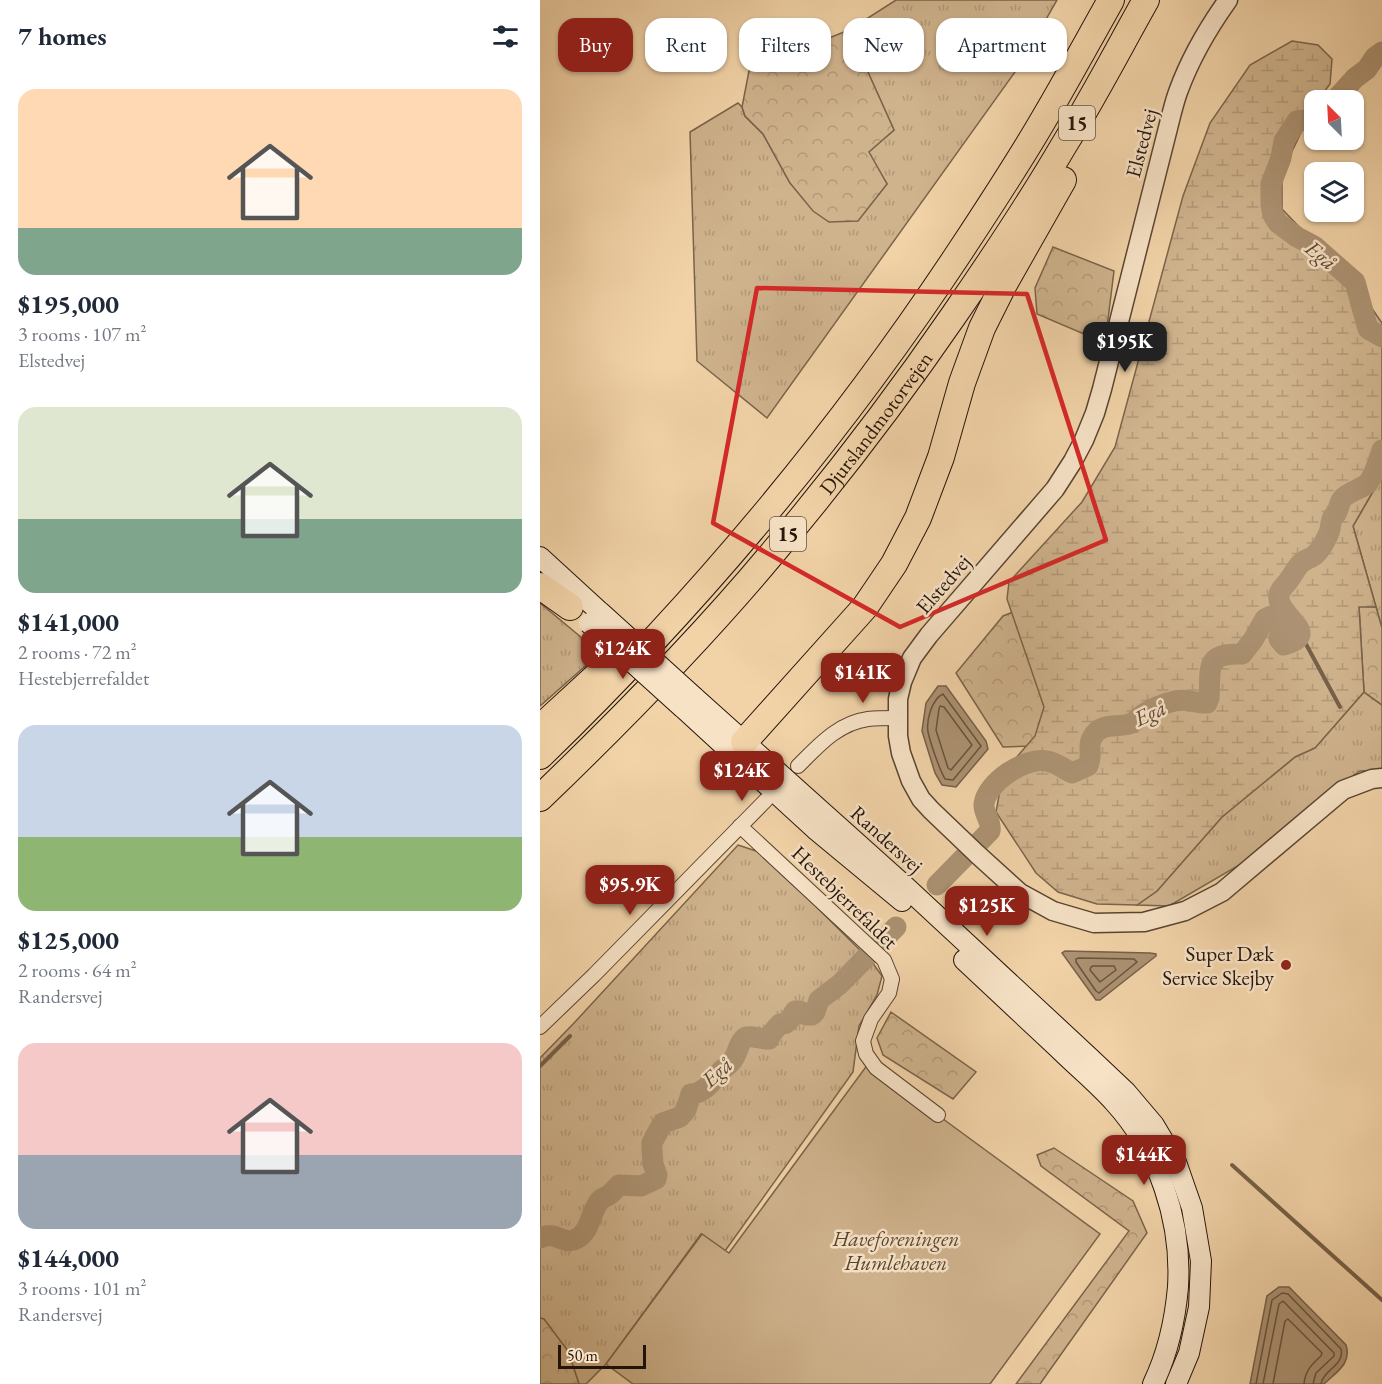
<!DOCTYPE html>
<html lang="en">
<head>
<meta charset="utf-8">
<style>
	:root { --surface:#fff; --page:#f2f2f3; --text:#1f2937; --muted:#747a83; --accent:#8f2418 }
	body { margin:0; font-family:"EB Garamond",serif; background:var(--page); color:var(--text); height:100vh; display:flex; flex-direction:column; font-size:22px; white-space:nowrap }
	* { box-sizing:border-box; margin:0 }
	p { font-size:20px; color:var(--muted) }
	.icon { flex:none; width:33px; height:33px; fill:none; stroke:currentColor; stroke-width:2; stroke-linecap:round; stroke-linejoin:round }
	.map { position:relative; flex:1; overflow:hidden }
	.panel { display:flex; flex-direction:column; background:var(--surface); width:540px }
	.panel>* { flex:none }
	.guide { position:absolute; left:18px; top:18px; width:570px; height:54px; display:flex; gap:12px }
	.needle { width:39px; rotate:336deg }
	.controls { position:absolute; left:764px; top:90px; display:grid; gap:12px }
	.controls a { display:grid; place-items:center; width:60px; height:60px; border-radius:12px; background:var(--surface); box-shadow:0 2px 4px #0004; font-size:30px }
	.scale { position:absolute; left:18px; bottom:15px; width:88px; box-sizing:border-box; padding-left:6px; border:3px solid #241409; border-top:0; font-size:16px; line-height:21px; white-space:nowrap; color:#241409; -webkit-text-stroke:4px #f7e2c6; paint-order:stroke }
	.price { position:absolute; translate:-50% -51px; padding:0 14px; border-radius:12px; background:var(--accent); color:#fff; font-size:20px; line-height:39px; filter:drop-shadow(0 2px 3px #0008) }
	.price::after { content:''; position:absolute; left:50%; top:36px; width:18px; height:14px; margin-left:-9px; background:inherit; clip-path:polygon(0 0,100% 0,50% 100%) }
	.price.active { background:#222; color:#fff }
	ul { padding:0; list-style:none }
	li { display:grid; align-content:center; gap:12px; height:318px; padding:0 18px }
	li span { display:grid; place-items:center; height:186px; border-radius:18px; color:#555 }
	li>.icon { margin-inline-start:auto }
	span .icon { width:108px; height:108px; fill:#fffc; stroke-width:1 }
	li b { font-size:26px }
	h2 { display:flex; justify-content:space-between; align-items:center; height:72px; padding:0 18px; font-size:26px }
	.tag { padding:0 21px; border-radius:18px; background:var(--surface); box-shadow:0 2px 4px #0004; font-size:21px; line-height:54px }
	.tag.active { background:var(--accent); color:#fff }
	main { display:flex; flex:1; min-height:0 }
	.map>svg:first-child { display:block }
	.grass { fill:url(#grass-tufts); stroke:#7a644b; stroke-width:1.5 }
	.forest { fill:url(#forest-crowns); stroke:#7a644b; stroke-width:1.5 }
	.wetland { fill:url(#wetland-marsh); stroke:#7a644b; stroke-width:1.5 }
	.garden { fill:#cfb38d; stroke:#7a644b; stroke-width:1.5 }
	.water { fill:#ac9272; stroke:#766048; stroke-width:1.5 }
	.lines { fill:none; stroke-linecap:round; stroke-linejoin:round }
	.shore { stroke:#68533e; stroke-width:1.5 }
	.stream { stroke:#766048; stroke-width:4 }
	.river { stroke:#ac9272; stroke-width:21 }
	.minor-casing { stroke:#584431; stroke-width:16 }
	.tertiary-casing { stroke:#584431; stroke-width:21 }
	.secondary-casing { stroke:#241409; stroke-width:22 }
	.motorway-casing { stroke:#241409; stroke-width:28 }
	.minor { stroke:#f7e2c6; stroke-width:14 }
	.tertiary { stroke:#f7e2c6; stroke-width:18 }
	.secondary { stroke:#f7e2c6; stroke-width:20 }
	.motorway { stroke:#f2d3a8; stroke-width:26 }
	.secondary-bridge-casing { stroke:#241409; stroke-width:22; stroke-linecap:butt }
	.secondary-bridge { stroke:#f7e2c6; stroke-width:20 }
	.marked { fill:none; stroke:#d62828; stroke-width:4.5; stroke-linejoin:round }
	.poi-dot { fill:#8f2418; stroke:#f7e2c6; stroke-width:2 }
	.labels { text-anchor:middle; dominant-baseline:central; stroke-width:5; stroke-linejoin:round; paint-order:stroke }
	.shield { fill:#f7e2c6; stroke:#635242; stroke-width:1.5 }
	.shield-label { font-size:20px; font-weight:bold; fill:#241409 }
	.street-label { font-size:21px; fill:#241409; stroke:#f7e2c6 }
	.poi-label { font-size:21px; fill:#241409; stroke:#f7e2c6; text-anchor:end }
	.park-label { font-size:21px; font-style:italic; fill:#574431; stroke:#f7e2c6 }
	.water-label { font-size:22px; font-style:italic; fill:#5a4633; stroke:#f7e2c6 }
</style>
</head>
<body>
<main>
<section class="panel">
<h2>7 homes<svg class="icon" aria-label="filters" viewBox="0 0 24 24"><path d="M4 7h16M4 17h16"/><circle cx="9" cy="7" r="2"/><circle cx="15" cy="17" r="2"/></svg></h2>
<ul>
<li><span style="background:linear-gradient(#ffd9b3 75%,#7fa58c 0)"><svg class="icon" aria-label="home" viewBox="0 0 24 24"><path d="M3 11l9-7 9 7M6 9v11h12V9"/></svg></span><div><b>$195,000</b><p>3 rooms · 107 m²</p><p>Elstedvej</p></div></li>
<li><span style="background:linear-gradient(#dfe7d0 60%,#7fa58c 0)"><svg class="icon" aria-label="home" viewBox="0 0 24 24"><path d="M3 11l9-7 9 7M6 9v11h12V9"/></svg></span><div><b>$141,000</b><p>2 rooms · 72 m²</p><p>Hestebjerrefaldet</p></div></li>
<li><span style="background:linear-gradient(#c9d6e8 60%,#8fb573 0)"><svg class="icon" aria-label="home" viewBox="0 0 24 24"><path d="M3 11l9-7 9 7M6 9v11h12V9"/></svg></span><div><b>$125,000</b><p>2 rooms · 64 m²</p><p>Randersvej</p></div></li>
<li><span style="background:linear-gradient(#f6c9c9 60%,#9aa5b1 0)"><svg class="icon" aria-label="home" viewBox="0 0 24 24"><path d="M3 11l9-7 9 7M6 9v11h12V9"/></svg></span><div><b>$144,000</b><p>3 rooms · 101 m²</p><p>Randersvej</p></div></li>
</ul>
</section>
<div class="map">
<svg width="842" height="1384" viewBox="0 0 842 1384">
	<defs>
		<pattern id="grass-tufts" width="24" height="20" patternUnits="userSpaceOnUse" patternTransform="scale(1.5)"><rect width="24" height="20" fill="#cfb38d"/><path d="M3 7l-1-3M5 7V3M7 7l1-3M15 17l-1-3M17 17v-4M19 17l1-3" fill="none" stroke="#b29978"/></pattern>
		<pattern id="forest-crowns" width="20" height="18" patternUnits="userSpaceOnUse" patternTransform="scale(1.5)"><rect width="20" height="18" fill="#cfb38d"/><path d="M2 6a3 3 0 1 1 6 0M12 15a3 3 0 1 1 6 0" fill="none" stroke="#b29978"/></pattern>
		<pattern id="wetland-marsh" width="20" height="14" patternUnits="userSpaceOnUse" patternTransform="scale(1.5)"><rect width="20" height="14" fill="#cfb38d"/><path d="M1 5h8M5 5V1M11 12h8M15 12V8" fill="none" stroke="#b29978"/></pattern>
	</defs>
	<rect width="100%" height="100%" fill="#f2d3a8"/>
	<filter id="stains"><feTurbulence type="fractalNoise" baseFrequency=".00333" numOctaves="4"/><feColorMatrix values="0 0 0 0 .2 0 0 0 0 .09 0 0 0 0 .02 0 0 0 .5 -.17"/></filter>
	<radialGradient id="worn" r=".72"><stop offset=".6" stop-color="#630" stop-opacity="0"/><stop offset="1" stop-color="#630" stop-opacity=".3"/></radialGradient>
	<g class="grass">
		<path d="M 356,0 L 517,0 L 480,65 L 227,418 L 157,361 L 150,132 L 198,103 L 202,107 L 205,116 L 223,134 L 250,183 L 317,221 L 347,184 L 328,152 L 354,130 L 309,30 Z"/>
		<path d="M 842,476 L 842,628 L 813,526 Z"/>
		<path d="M 0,603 L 60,653 L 0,706 Z"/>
		<path d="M 824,692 L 842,705 L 842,770 L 820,771 L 769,808 L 708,860 L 629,906 L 597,905 L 617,891 L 682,817 L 755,757 L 775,748 Z"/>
		<path d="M 198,845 L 222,853 L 332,962 L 342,976 L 337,995 L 319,1026 L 313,1072 L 185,1251 L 161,1234 L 66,1364 L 46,1384 L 39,1384 L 28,1351 L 4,1320 L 0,1318 L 0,1058 L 35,1022 Z"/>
	</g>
	<g class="forest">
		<path d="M 309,30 L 354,130 L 329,152 L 347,184 L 318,221 L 289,222 L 273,211 L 250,183 L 223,134 L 205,116 L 202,107 L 209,71 L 231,55 L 289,38 Z"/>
		<path d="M 513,247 L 574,271 L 565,343 L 497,314 L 495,288 Z"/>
		<path d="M 819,606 L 836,607 L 842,628 L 842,705 L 824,692 Z"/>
		<path d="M 481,609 L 507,719 L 493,746 L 463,747 L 416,673 L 463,616 Z"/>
		<path d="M 351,1012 L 436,1072 L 413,1099 L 343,1055 L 337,1038 Z"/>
		<path d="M 514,1148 L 593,1201 L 607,1233 L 500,1384 L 476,1384 L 589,1231 L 501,1166 L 497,1155 Z"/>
		<path d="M 0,1318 L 4,1319 L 28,1351 L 39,1384 L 0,1384 Z"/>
	</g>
	<path class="wetland" d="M 752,41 L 778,45 L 792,59 L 790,84 L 778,100 L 774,100 L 774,106 L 742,172 L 742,209 L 768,236 L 802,261 L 818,283 L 833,310 L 842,323 L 842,476 L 813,526 L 836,607 L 819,607 L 824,692 L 775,748 L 755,757 L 682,817 L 617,891 L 597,905 L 557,904 L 518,892 L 496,873 L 456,812 L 463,773 L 495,736 L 504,707 L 467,599 L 469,582 L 542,502 L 575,447 L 643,196 L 670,123 L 710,65 Z"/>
	<path class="garden" d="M 328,1064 L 560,1234 L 450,1384 L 93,1384 L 66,1364 L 162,1234 L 189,1253 Z"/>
	<g class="water">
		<path d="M 398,686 L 406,686 L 446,741 L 448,749 L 416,787 L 402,785 L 395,773 L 382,731 L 386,703 Z"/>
		<path d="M 525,951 L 610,953 L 616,954 L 616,956 L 560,1000 L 556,1000 L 522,953 Z"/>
		<path d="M 739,1287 L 749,1287 L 806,1345 C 812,1364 796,1372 784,1384 L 710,1384 L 727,1296 Z"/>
	</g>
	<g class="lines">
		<g class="shore">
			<path d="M 403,694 L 441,746 L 413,780 L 405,779 C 399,768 391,745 388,732 C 386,720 392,699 403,694 Z"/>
			<path d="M 400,706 L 404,707 L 432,745 L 411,770 L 408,768 L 396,730 L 399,709 Z"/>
			<path d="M 539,958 L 594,959 L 597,962 L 559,993 L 556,991 L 536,962 L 536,959 Z"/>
			<path d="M 553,966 L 574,966 L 576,970 L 560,982 L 550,970 L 551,967 Z"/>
			<path d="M 716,1384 L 732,1300 L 742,1293 L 748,1294 L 801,1349 C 805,1365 783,1370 781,1384"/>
			<path d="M 723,1384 L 739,1304 L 743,1301 L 794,1353 L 794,1356 L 776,1373 L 773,1384"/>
			<path d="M 733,1384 L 745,1321 L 748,1319 L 782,1353 L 781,1356 C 772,1364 765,1371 764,1384"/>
		</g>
		<g class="stream">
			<path d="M 760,633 L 800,707"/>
			<path d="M 0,1066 L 30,1036"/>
			<path d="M 692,1165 L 842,1300"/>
		</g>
		<g class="river">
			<path d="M 795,100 L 815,78 L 827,69 L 835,57 L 842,52"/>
			<path d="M 774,119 L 757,121 L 744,141 L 741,158 L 731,184 L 731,205 L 733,215 L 738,223 L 757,237 L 774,246 L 815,282 L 828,329 L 842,337"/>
			<path d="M 397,885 L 450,831 C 452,821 443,813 444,804 C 447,782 485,757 506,761 C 516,762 523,769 532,773 L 548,766 C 549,763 550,760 550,757 C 551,750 548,745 552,738 C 560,722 575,728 589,724 C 594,723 597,719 601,716 C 610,709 624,703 635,701 C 647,698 657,704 667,703 L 669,698 C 671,667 664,653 702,654 L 713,640 L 725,619 L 731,616 L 739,619 L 742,623 L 739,639 L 744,645 C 790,632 720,611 744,586 C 751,579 754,571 760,564 C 764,560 767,559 772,557 C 779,553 784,543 788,535 C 791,530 790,522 793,517 C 793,516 795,515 796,514 C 799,509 799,502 803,498 C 809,492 822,488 827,484 C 834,477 839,459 842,450"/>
			<path d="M 0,1238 C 16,1230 24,1246 36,1239 C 50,1232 50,1215 58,1203 C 61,1198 64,1198 69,1195 C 72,1193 76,1188 79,1185 L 101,1186 L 116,1179 L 117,1175 L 113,1164 L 112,1150 L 112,1143 L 115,1137 L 123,1123 L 140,1117 L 146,1110 L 151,1094 C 165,1093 172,1081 181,1071 C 185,1067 191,1064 194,1058 C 198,1052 199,1041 206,1037 C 212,1035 222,1040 229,1039 L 232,1033 L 240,1024 C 249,1025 251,1017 255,1011 L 260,1011 L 266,1015 L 272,1015 L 275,1012 L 279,1000 L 300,984 L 356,927"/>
		</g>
		<g class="minor-casing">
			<g id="minor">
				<path d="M 258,766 C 278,746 298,723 328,719 C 337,718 348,718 357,718"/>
				<path d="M 200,826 L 344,960 L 352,979 L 349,993 L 331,1019 L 323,1041 L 326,1054 L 336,1068 L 398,1115"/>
				<path d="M 0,1027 L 54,975 L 226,800"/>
			</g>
		</g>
		<g class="tertiary-casing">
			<path id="tertiary" d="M 688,0 C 668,28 650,59 638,92 C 634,103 631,116 628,128 L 562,389 L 555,413 L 544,440 L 533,461 L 515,489 L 389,635 L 372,658 L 362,682 L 358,699 L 358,736 L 361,753 L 371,781 L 381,799 L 391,810 L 437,854 L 480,893 L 513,911 L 554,923 L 604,922 L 645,911 L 682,892 L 803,790 L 832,779 L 842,778"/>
		</g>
		<g class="secondary-casing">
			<g id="secondary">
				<path d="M 0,557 L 60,612"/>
				<path d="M 154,697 L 367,888 L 549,1057 L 586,1092 L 614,1125 L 636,1162 L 652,1208 L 661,1261 L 659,1307 L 649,1353 L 636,1384"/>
				<path d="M 143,708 L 275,829 L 362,901"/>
				<path d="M 424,960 C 455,989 487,1019 518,1048 C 536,1066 557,1083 574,1102 C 619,1151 642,1221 638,1287 C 635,1321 628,1353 613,1384"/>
			</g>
		</g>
		<g class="motorway-casing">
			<g id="motorway">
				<path d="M 0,586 L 30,607"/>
				<path d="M 0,728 L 63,670"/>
				<path d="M 204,742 L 325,607 L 354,564 L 378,518 L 401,457 L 422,383 L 442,328 L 464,284 L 523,180"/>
				<path d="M 0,756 C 158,603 300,433 421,250 C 450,206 479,162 505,117 C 528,78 549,39 571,0"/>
				<path id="s1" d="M 0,798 C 80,721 159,641 230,556 C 295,479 357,398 414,315 C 452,260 490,203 524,145 C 553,98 579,48 606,0"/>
			</g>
		</g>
		<use href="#minor" class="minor"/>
		<use href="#tertiary" class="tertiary"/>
		<use href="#secondary" class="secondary"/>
		<use href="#motorway" class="motorway"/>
		<g class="secondary-bridge-casing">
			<g id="secondary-bridge">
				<path d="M 60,612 L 154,697"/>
				<path d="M 49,623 L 143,708"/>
			</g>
		</g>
		<use href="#secondary-bridge" class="secondary-bridge"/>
	</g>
	<path class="marked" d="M 217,288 L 487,294 L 566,540 L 360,627 L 173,523 Z"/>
	<circle class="poi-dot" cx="746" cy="965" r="6"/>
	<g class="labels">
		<g class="shield">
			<rect x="519" y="106" width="36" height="34" rx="4.5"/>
			<rect x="230" y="517" width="36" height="34" rx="4.5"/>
		</g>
		<g class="shield-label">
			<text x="537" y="123">15</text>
			<text x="248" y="534">15</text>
		</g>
		<g class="street-label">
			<text transform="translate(601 143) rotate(-75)">Elstedvej</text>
			<text stroke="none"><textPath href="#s1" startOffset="504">Djurslandmotorvejen</textPath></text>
			<text transform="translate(403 584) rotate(-49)">Elstedvej</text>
			<text transform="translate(347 839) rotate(42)">Randersvej</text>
			<text transform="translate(305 897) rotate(44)">Hestebjerrefaldet</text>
		</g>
		<g class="poi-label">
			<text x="734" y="953">Super Dæk<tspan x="734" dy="24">Service Skejby</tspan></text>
		</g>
		<g class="park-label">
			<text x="356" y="1238">Haveforeningen<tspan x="356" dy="24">Humlehaven</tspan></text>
		</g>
		<g class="water-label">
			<text transform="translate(781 255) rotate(39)">Egå</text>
			<text transform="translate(610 713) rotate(-26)">Egå</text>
			<text transform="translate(177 1072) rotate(-43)">Egå</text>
		</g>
	</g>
	<rect width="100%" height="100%" filter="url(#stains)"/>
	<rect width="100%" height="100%" fill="url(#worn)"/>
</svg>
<div class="controls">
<a><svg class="needle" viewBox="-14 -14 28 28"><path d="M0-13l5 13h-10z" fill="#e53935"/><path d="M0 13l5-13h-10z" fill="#747a83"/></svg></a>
<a><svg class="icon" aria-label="layers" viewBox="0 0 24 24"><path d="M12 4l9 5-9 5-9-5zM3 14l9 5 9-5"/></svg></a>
</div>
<div class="scale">50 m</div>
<b class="price active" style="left:585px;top:373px">$195K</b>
<b class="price" style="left:83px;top:680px">$124K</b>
<b class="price" style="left:323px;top:704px">$141K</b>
<b class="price" style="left:202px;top:802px">$124K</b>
<b class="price" style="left:90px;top:916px">$95.9K</b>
<b class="price" style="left:447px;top:937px">$125K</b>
<b class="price" style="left:604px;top:1186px">$144K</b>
<div class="guide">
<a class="tag active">Buy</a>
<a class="tag">Rent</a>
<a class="tag">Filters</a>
<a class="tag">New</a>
<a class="tag">Apartment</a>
</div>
</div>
</main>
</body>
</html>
